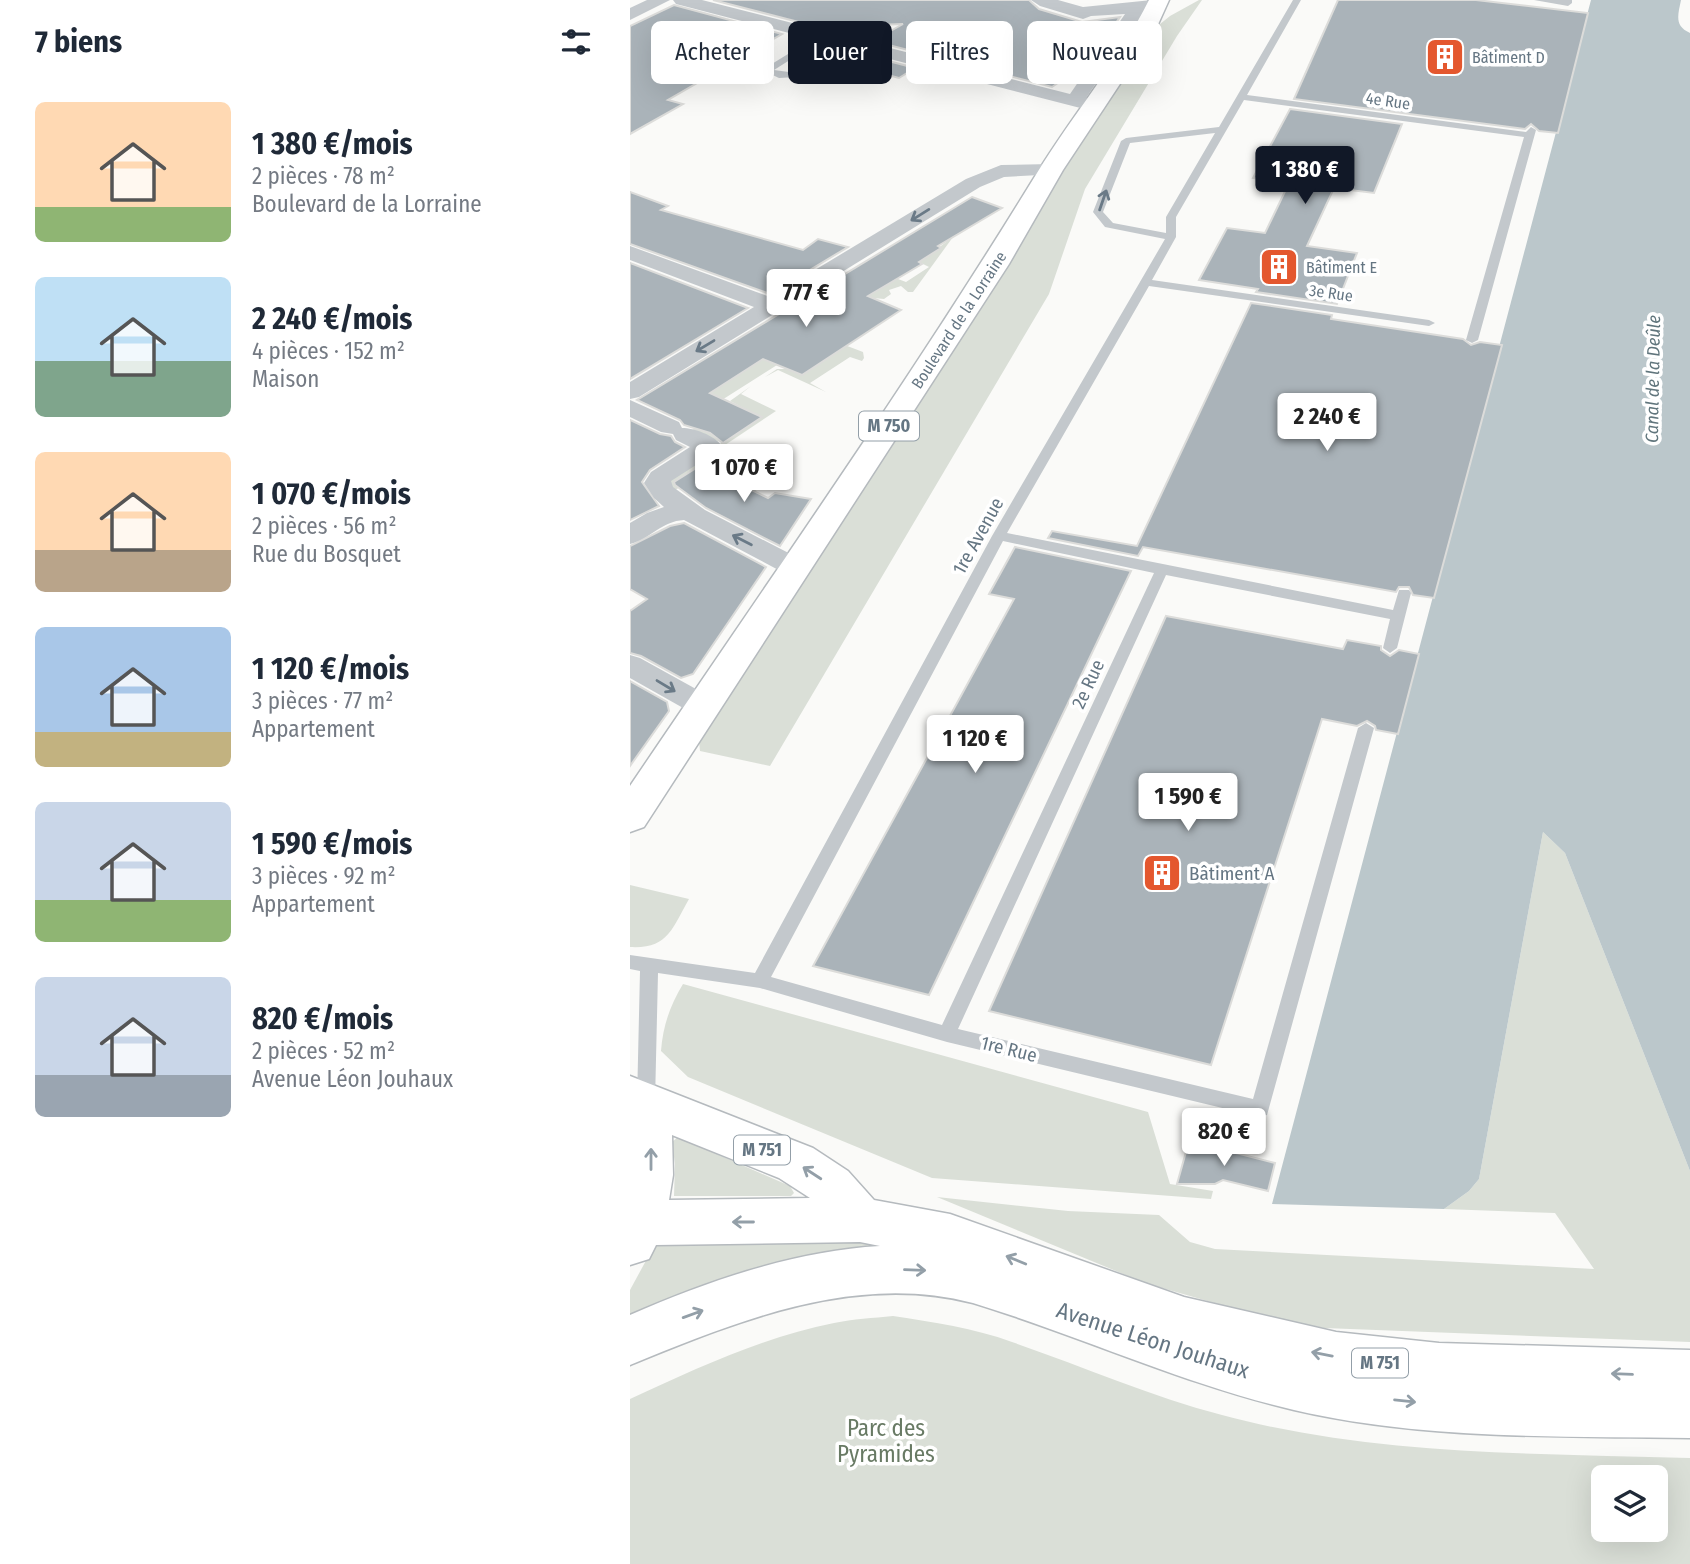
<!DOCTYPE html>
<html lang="fr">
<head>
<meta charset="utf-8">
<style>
	:root { --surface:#fff; --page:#f6f6f7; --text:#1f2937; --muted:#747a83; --accent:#111827 }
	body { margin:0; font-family:"Fira Sans Condensed",sans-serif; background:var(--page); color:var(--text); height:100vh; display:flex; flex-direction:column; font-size:26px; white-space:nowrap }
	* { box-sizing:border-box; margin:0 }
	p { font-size:23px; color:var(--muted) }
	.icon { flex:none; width:38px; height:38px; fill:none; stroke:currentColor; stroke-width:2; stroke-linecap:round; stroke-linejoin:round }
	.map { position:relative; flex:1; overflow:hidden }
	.sheet { display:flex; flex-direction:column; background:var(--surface); width:630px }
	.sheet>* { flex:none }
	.guide { position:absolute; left:21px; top:21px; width:665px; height:63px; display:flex; gap:14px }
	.tools { position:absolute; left:961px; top:1465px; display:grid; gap:14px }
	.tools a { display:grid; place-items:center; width:77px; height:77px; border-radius:10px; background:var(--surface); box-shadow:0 7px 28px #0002; font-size:35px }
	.price { position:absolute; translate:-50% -60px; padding:0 16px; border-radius:7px; background:#fff; color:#222; font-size:23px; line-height:46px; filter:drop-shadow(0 2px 4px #0008) }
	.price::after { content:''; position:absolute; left:50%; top:42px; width:21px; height:16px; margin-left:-10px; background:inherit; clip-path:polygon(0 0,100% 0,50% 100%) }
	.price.selected { background:var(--accent); color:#fff }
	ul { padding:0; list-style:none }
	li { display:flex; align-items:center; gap:21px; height:175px; padding:0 35px }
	li span { display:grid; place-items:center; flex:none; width:196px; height:140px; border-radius:10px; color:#555 }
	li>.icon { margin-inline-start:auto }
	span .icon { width:84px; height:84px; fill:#fffc; stroke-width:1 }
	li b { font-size:30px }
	h2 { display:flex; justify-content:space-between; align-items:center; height:84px; padding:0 35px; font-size:30px }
	.pill { padding:0 24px; border-radius:10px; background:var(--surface); box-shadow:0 7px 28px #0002; font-size:24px; line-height:63px }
	.pill.selected { background:var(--accent); color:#fff }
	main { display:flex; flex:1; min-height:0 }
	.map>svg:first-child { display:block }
	.green { fill:#dadfd7; fill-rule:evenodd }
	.water { fill:#bbc7cb }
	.building { fill:#aab3b9; stroke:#dcdcda; stroke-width:2 }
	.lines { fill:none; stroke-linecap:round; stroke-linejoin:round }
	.primary-casing { stroke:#b5babe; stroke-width:3 }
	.lane { fill:#c3c8cc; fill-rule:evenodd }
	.street { fill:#c3c8cc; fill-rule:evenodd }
	.primary { fill:#fff; fill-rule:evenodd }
	.oneway { stroke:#6a7a87 }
	.oneway2 { stroke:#939fa8 }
	.labels { text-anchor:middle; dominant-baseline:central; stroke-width:7; stroke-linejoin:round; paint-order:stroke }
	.far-poi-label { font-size:16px; fill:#657683; stroke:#fff; text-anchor:start }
	.far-street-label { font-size:16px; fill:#657683; stroke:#fff }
	.far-water-label { font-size:18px; font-style:italic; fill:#60757c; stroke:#fff }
	.shield { fill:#fff; stroke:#939fa8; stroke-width:2 }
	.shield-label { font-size:18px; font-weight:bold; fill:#657683 }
	.street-label { font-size:19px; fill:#657683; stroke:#fff }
	.poi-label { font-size:19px; fill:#657683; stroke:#fff; text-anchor:start }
	.near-street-label { font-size:23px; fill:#657683; stroke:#fff }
	.near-park-label { font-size:23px; fill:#687a64; stroke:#fff }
</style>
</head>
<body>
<main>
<section class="sheet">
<h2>7 biens<svg class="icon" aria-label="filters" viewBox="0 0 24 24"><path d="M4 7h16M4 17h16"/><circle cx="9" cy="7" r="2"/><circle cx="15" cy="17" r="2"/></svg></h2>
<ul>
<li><span style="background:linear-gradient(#ffd9b3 75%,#8fb573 0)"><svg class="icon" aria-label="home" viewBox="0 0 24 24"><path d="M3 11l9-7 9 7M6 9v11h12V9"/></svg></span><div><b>1 380 €/mois</b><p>2 pièces · 78 m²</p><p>Boulevard de la Lorraine</p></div></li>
<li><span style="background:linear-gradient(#bfe0f5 60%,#7fa58c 0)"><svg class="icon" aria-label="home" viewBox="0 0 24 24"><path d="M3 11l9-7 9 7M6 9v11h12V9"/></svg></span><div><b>2 240 €/mois</b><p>4 pièces · 152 m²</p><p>Maison</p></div></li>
<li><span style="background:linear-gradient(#ffd9b3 70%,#b9a48a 0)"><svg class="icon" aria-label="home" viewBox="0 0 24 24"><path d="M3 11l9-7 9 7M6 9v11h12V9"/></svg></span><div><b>1 070 €/mois</b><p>2 pièces · 56 m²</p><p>Rue du Bosquet</p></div></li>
<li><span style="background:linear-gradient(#a9c7e8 75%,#c2b280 0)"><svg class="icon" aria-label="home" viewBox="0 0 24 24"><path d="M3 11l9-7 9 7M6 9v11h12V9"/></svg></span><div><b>1 120 €/mois</b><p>3 pièces · 77 m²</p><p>Appartement</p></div></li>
<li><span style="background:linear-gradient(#c9d6e8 70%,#8fb573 0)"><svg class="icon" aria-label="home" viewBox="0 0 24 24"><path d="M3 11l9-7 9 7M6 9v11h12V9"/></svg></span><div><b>1 590 €/mois</b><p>3 pièces · 92 m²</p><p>Appartement</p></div></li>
<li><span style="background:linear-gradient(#c9d6e8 70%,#9aa5b1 0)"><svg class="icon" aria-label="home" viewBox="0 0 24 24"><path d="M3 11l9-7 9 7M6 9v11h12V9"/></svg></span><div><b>820 €/mois</b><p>2 pièces · 52 m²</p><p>Avenue Léon Jouhaux</p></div></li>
</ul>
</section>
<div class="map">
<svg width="1060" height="1564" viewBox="0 0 1060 1564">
	<rect width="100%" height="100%" fill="#fafaf8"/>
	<g class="green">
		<path d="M 569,0 L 572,0 L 547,36 L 455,189 L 419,294 L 140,766 L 70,751 L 69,741 L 340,324 L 423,180 L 524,29 L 540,16 Z"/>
		<path d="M 323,237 L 283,292 L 278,292 L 271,286 L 259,290 L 261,294 L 254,299 L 221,296 L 260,276 L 276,282 L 299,267 L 289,262 Z"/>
		<path d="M 212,344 L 233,352 L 234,358 L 232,361 L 220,357 L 180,383 L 196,392 L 148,370 L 135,377 L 147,369 L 156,369 Z"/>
		<path d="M 121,358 L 155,360 L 84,405 L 62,395 L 128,362 Z"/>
		<path d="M 121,386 L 111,394 L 146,411 L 89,449 L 91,442 L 59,432 L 72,424 L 131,417 L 100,401 Z"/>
		<path d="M 85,452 L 139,478 L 140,480 L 121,494 L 123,490 L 93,476 L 89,478 L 74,471 L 41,493 L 34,483 Z"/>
		<path d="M 913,832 L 935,853 L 1060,1171 L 1060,1342 L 694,1328 L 612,1311 L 515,1283 L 307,1197 L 438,1211 L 529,1215 L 560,1242 L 585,1249 L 964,1269 L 925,1213 L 814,1209 L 839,1191 L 849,1179 Z"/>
		<path d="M 0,885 L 59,899 C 42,929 38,949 0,947 Z"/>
		<path d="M 53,984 L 518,1112 L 540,1184 L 583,1191 L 581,1199 L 302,1178 L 58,1077 L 31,1051 C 33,1025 40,1006 53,984 Z"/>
		<path d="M 48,1137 L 160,1186 L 164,1193 L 161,1196 L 44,1196 L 45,1164 L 42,1142 Z"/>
		<path d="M 250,1242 L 252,1246 L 0,1329 L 0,1290 L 25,1244 Z"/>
		<path d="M 263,1316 C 303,1322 344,1328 382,1342 C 452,1366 520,1396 592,1415 C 744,1456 903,1453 1060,1458 L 1060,1564 L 0,1564 L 0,1399 C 65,1369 133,1337 204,1323 C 223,1319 243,1318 263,1316 ZM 1026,1477 L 1026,1530 L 973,1530 L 973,1477 Z"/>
	</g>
	<path class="water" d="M 961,0 L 1051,0 C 1048,15 1044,26 1060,33 L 1060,1171 L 935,853 L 913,832 L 849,1179 L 839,1191 L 814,1209 L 642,1204 Z"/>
	<g class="building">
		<path d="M 83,0 L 399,0 L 409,9 L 452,22 L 490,17 L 460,61 L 422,87 L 243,41 L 273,24 L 188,27 Z"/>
		<path d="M 708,0 L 846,0 L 958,13 L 928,133 L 909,131 L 901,124 L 895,129 L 664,99 Z"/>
		<path d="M 44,5 L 152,34 L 38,100 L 53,104 L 0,134 L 0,26 Z"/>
		<path d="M 224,52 L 285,68 L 269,78 L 208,62 Z"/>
		<path d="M 660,109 L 772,124 L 744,193 L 704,188 L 677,246 L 727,253 L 707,304 L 626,292 L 628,289 L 569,280 L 597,228 L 635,233 L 659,183 L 623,178 Z"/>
		<path d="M 0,192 L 38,206 L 31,210 L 173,250 L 188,239 L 218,247 L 140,294 L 0,244 Z"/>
		<path d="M 342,197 L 372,208 L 308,246 L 311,248 L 289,262 L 292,264 L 238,296 L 271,310 L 172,375 L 133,359 L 80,393 L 132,417 L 93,443 L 80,433 L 54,425 L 50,420 L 7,400 Z"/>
		<path d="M 0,263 L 118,308 L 0,379 Z"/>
		<path d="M 621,303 L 702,315 L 701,319 L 833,339 L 841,345 L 850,342 L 872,345 L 804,598 L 783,595 L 779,587 L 769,587 L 766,592 L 513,547 L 508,556 L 418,538 L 422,531 L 507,546 Z"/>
		<path d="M 0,420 L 30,434 L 41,436 L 45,442 L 55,447 L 20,470 L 12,482 L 29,506 L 0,520 Z"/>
		<path d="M 71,465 L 138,498 L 145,493 L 181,499 L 150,546 L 76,508 L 45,485 L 44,482 Z"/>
		<path d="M 54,523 L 136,567 L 63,674 L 51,678 L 11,656 L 0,653 L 0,611 L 17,599 L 0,589 L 0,546 L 40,526 Z"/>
		<path d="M 385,547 L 501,571 L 299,995 L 183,966 L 384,599 L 359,594 Z"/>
		<path d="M 536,616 L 713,649 L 717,640 L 751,646 L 751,650 L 760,656 L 769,650 L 789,654 L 768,734 L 746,730 L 745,726 L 737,721 L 727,726 L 692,719 L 581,1065 L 359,1011 Z"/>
		<path d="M 0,681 L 37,702 L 39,711 L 0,766 Z"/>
		<path d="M 559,1141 L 645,1163 L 638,1191 L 593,1180 L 585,1184 L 547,1184 Z"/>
	</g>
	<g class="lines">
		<g class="primary-casing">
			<g id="primary">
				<path d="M 519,0 L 539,0 L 525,31 L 433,170 L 379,264 L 14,827 L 0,832 L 0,786 C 137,583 279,382 407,173 C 443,114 488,62 519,0 Z"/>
				<path d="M 0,1076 L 183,1148 L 218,1171 L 244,1200 L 320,1214 L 554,1297 L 706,1332 L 809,1343 L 1060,1350 L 1060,1438 C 928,1436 793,1440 664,1410 C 553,1384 451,1336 343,1303 C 225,1272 108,1321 0,1365 L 0,1315 C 78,1281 164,1251 250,1246 L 230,1242 L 26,1245 L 19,1259 L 0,1265 ZM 42,1135 L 149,1178 L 180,1198 L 39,1200 L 43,1175 Z"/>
			</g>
		</g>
		<g class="lane">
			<path d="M 663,0 L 671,0 L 617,95 L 896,132 L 901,127 L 906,130 L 848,340 L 842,343 L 836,340 L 894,137 L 614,100 L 546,217 L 546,237 L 522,280 L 799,320 L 805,323 L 799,326 L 519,286 L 377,533 L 763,610 L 769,590 L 779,590 L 781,593 L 767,648 L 760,653 L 753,648 L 760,619 L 536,575 L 328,1029 L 623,1099 L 728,728 L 736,723 L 744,728 L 637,1115 L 630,1117 L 317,1042 L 130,988 L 28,973 L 25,1102 L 23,1108 L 16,1110 L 9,1108 L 7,1102 L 10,971 L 0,969 L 0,955 L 125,973 L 362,536 L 535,239 L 475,227 L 463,212 L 491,141 L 496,138 L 589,127 ZM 585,133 L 536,217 L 536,233 L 483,223 L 473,212 L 500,143 ZM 373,541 L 524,573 L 312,1025 L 141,977 Z"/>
			<path d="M 904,0 L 942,0 L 942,3 L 938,6 Z"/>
			<path d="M 189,35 L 196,37 L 144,70 L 166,73 L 166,77 L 149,78 L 132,70 Z"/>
		</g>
		<g class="street">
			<path d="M 17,0 L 40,0 L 0,20 L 0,8 Z"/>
			<path d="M 43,0 L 72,0 L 440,94 L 495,14 L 461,16 L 453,19 L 410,6 L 401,0 L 428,0 L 453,7 L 522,0 L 456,98 L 473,102 L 475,106 L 473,110 L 466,112 L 46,4 Z"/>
			<path d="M 421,164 L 428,166 L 431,170 L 428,174 L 374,177 L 350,187 L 9,397 L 0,399 L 0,382 L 124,307 L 0,260 L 0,246 L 140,297 L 336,179 L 371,165 Z"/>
			<path d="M 0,400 L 49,422 L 52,428 C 64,428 84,435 92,446 L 88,451 L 41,481 L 43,487 L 75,510 L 176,562 L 180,568 L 176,574 L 166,577 L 156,574 L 54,520 C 32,521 20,539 0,544 L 0,523 L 17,513 L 34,507 L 24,498 L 14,483 L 21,472 L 60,447 L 46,440 L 43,434 L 31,432 L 0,417 Z"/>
			<path d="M 0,655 L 10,658 L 84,699 L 88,706 L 84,713 L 73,717 L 62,713 L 0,678 Z"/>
		</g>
		<use href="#primary" class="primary"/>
	</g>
	<defs><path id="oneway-shaft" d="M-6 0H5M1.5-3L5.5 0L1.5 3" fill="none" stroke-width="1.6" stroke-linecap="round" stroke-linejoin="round" transform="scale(1.75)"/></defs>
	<g class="oneway">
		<use href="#oneway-shaft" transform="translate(473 200) rotate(-71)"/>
		<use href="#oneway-shaft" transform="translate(290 215) rotate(148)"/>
		<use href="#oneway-shaft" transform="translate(75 346) rotate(149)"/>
		<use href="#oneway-shaft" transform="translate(112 540) rotate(-153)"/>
		<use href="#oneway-shaft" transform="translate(36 686) rotate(31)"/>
	</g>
	<g class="oneway2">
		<use href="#oneway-shaft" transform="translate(21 1159) rotate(-90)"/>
		<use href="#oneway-shaft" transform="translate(182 1173) rotate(-147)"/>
		<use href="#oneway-shaft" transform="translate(113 1222) rotate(180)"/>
		<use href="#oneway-shaft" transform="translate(386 1260) rotate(-158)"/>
		<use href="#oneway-shaft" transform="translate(285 1270) rotate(2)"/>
		<use href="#oneway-shaft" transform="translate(63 1314) rotate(-20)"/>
		<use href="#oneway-shaft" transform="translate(692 1354) rotate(-169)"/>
		<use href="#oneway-shaft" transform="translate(992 1374) rotate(-178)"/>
		<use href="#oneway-shaft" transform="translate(775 1401) rotate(6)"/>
	</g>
	<defs>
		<g id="building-square" transform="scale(2.0125)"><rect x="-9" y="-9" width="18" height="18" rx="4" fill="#e4572e" stroke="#fff"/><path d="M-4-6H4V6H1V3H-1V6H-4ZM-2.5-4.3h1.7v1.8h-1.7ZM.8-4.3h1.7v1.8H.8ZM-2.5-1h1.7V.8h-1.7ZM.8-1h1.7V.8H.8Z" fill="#fff"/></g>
	</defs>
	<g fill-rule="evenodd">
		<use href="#building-square" x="815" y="57"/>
		<use href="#building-square" x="649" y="267"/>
		<use href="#building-square" x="532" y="873"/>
	</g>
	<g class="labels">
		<g class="far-poi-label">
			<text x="842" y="57">Bâtiment D</text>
			<text x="676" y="267">Bâtiment E</text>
		</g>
		<g class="far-street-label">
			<text transform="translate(758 101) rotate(8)">4e Rue</text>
			<text transform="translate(701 293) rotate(8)">3e Rue</text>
			<text transform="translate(329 320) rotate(-57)">Boulevard de la Lorraine</text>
		</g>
		<g class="far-water-label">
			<text transform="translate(1023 379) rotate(-89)">Canal de la Deûle</text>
		</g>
		<g class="shield">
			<rect x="229" y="411.5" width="60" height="29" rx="5"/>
			<rect x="104" y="1135.5" width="56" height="29" rx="5"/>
			<rect x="722" y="1348.5" width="56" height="29" rx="5"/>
		</g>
		<g class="shield-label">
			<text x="259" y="426">M 750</text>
			<text x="132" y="1150">M 751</text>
			<text x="750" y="1363">M 751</text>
		</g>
		<g class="street-label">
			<text transform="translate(348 536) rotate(-61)">1re Avenue</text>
			<text transform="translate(458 684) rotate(-65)">2e Rue</text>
			<text transform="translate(379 1049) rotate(14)">1re Rue</text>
		</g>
		<g class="poi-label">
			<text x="559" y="873">Bâtiment A</text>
		</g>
		<g class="near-street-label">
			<text transform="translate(523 1340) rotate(18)">Avenue Léon Jouhaux</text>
		</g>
		<g class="near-park-label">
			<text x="256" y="1428">Parc des<tspan x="256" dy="26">Pyramides</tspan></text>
		</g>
	</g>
</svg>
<div class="tools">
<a><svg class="icon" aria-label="layers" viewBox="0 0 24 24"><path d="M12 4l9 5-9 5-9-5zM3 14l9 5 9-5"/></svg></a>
</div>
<b class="price selected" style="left:675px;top:206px">1 380 €</b>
<b class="price" style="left:176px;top:329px">777 €</b>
<b class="price" style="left:697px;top:453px">2 240 €</b>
<b class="price" style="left:114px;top:504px">1 070 €</b>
<b class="price" style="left:345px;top:775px">1 120 €</b>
<b class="price" style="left:558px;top:833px">1 590 €</b>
<b class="price" style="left:594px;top:1168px">820 €</b>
<div class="guide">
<a class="pill">Acheter</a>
<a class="pill selected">Louer</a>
<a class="pill">Filtres</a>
<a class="pill">Nouveau</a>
</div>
</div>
</main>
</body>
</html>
